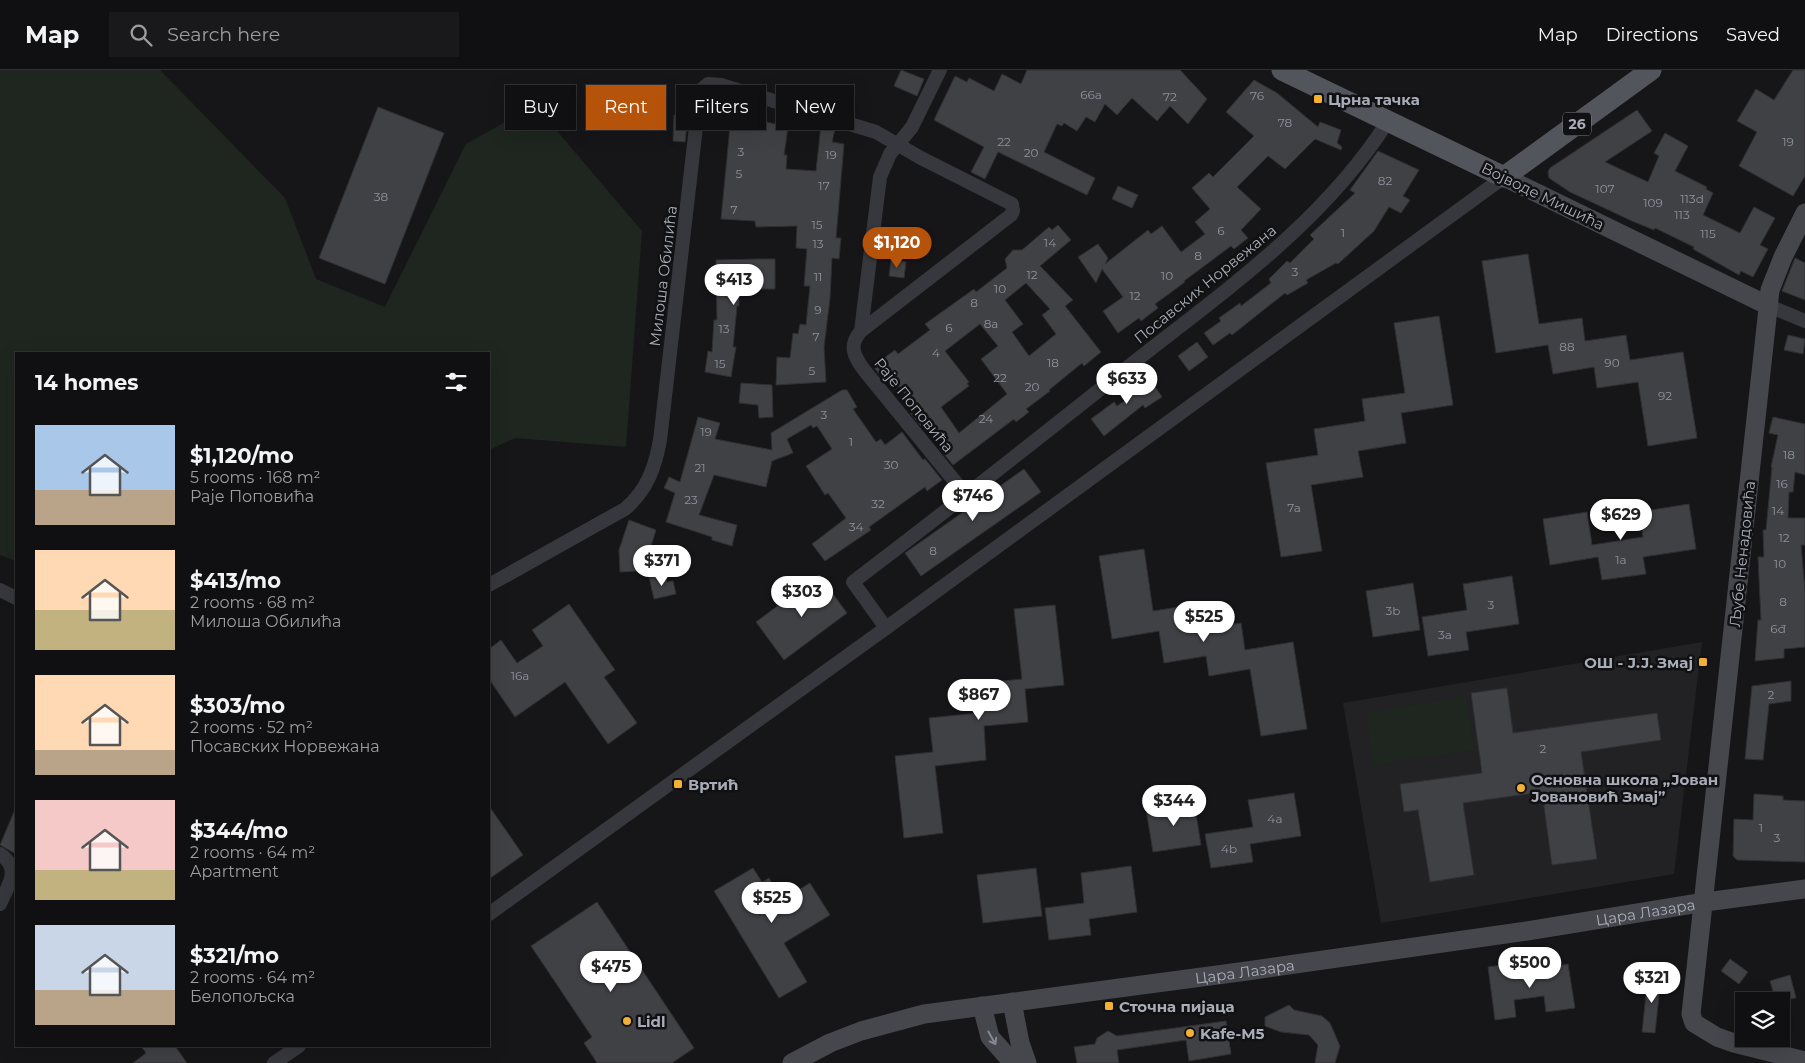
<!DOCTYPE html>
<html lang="en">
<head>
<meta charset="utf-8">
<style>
	:root { --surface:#101012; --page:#19191b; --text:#f1f3f6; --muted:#9c9d9f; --line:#303032; --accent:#b45309 }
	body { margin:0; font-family:Montserrat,sans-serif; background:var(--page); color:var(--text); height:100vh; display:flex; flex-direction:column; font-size:19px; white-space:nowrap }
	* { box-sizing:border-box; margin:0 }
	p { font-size:16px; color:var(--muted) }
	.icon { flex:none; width:28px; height:28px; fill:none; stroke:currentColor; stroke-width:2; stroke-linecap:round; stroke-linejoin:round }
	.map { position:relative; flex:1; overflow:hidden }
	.side { position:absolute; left:15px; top:282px; width:475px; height:695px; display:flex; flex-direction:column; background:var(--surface); border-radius:0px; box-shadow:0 5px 20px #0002,0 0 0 1px var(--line) }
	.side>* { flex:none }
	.hud { position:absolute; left:505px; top:15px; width:475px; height:45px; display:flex; gap:10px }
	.buttons { position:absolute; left:1735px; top:922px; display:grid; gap:10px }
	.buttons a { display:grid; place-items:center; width:55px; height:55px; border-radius:0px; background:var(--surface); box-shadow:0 5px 20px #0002,0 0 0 1px var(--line); font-size:25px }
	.price { position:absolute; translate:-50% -42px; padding:0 11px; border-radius:18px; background:#fff; color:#222; font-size:16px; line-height:32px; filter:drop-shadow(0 1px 2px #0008) }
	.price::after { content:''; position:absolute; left:50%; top:30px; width:15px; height:11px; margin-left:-8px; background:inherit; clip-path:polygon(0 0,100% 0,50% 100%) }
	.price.current { background:var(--accent); color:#fff }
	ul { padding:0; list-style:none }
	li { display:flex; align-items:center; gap:15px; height:125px; padding:0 20px }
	li span { display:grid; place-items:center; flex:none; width:140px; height:100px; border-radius:0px; color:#555 }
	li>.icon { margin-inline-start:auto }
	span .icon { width:60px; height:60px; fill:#fffc; stroke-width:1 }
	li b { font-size:21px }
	h2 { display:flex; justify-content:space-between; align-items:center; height:60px; padding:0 20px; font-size:21px }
	.chip { padding:0 18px; border-radius:0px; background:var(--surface); box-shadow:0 5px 20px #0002,0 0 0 1px var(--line); font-size:18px; line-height:45px }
	.chip.current { background:var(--accent); color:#fff }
	header { display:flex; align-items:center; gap:30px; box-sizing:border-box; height:70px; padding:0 25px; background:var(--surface); border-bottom:1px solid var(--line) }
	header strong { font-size:24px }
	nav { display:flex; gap:28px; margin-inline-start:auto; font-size:18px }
	.search { width:350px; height:45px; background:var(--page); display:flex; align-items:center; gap:12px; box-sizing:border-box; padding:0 18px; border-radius:0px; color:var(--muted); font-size:19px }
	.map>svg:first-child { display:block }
	.built { fill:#222225 }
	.green { fill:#1e261f }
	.building { fill:#404145; stroke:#303034; fill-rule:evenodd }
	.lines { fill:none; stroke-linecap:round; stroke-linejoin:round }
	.street { stroke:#37383d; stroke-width:14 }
	.secondary { stroke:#45474d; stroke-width:19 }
	.primary { stroke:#53555c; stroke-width:21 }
	.oneway { stroke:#858993 }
	.poi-dot { fill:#f2b134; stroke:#111113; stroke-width:2 }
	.labels { text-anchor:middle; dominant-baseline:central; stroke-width:5; stroke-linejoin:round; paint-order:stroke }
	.number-label { font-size:12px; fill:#8e929b }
	.shield { fill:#111113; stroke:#7b7e86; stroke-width:1 }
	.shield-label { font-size:14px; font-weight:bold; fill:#a8adb8 }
	.poi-label { font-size:15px; font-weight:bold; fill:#a8adb8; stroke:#111113; text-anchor:start }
	.street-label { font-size:15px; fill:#a8adb8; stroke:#111113 }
</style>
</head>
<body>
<header>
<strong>Map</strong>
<div class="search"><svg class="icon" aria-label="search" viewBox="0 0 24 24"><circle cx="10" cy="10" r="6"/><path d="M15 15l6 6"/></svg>Search here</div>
<nav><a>Map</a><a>Directions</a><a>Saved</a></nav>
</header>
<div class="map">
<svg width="1805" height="993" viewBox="0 0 1805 993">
	<rect width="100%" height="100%" fill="#161618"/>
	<path class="built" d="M 1702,572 L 1674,804 L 1381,853 L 1343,633 Z"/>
	<g class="green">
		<path d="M 0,0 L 160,0 L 285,128 L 316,209 L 385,237 L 466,74 L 535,35 L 642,161 L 626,377 L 515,368 L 489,380 L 489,284 L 16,284 L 16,491 L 0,485 Z"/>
		<path d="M 1466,627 L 1474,680 L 1373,695 L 1366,642 Z"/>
	</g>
	<g class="building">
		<path d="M 901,0 L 924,9 L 917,26 L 894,16 Z"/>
		<path d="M 1027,0 L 1180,0 L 1207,29 L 1188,54 L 1170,36 L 1157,51 L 1132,28 L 1117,45 L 1105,34 L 1095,52 L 1086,47 L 1077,61 L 1064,53 L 1062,56 L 1057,54 L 1044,82 L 1095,108 L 1087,125 L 998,82 L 985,109 L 971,102 L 984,77 L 934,50 L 955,6 L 967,12 L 969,8 L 994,21 L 1002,4 L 1021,14 Z"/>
		<path d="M 1793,0 L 1805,0 L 1805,106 L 1793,126 L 1739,96 L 1757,62 L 1737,51 L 1756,19 L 1774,30 Z"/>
		<path d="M 1254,10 L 1277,23 L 1318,57 L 1320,52 L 1341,60 L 1337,73 L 1342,77 L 1341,80 L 1315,69 L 1285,99 L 1268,86 L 1237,117 L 1261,139 L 1241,160 L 1248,168 L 1234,179 L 1231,176 L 1184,211 L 1185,212 L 1155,234 L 1158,238 L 1141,251 L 1139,248 L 1118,263 L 1103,241 L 1123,227 L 1102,199 L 1096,213 L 1078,187 L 1098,174 L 1108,188 L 1105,194 L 1148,160 L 1151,164 L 1162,156 L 1181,182 L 1205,164 L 1195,152 L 1210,139 L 1192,118 L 1209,103 L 1213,107 L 1254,66 L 1226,42 Z"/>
		<path d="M 732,36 L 750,37 L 750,42 L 758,42 L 758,50 L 788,57 L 784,85 L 787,85 L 786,99 L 816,101 L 821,55 L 835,59 L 832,72 L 844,74 L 836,168 L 841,168 L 839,189 L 832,188 L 830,228 L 824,277 L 826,312 L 776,315 L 777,287 L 790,288 L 793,263 L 798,264 L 800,254 L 806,255 L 810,216 L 804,216 L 807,179 L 796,178 L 797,156 L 756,157 L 755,151 L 721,149 Z"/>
		<path d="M 378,37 L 444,63 L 385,214 L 319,188 Z"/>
		<path d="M 1637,40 L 1652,61 L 1605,92 L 1648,112 L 1659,86 L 1654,83 L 1665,63 L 1688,76 L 1675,101 L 1707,117 L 1706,119 L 1713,123 L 1703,145 L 1740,163 L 1754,137 L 1775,148 L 1760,175 L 1768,179 L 1753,207 L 1741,201 L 1739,205 L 1693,179 L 1694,177 L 1655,158 L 1654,160 L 1632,151 L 1570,122 L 1549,108 L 1548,102 L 1550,98 Z"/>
		<path d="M 674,45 L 688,46 L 685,72 L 673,71 Z"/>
		<path d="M 1378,81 L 1419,100 L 1403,126 L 1410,130 L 1401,143 L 1389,137 L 1374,161 L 1338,194 L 1336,193 L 1306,210 L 1308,213 L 1287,225 L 1285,223 L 1232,265 L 1230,263 L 1213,275 L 1204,263 L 1221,251 L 1219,248 L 1240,233 L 1241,236 L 1271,213 L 1269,209 L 1287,191 L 1290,193 L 1314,169 L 1310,165 L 1355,123 L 1350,120 Z"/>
		<path d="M 1118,116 L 1138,125 L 1132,138 L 1112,129 Z"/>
		<path d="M 1058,155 L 1071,170 L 1040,196 L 1073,230 L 1065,236 L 1101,282 L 1084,296 L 1082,293 L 1049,320 L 1050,321 L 1026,339 L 1029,342 L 1016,352 L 1014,349 L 953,395 L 939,378 L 944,374 L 927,352 L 921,356 L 910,343 L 916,339 L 899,316 L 897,318 L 891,310 L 886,313 L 873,296 L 895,280 L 898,284 L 930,260 L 925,254 L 974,219 L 976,222 L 1007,198 L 1005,189 L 1013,180 L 1022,180 L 1049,157 L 1052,160 ZM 1026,213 L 1050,239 L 1042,245 L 1056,264 L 1029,286 L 1012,262 L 1023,254 L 1005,230 ZM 980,254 L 998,276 L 981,289 L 1007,324 L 959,363 L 941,337 L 969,316 L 967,313 L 969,312 L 945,281 Z"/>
		<path d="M 1528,184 L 1539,254 L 1582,248 L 1585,271 L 1626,265 L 1630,290 L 1683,282 L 1697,368 L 1648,376 L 1638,312 L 1597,318 L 1594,297 L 1553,304 L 1548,275 L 1496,283 L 1482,191 Z"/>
		<path d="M 1795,188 L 1805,193 L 1805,230 L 1782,221 Z"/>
		<path d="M 759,189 L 775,189 L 775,219 L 739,219 L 739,236 L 737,236 L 733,277 L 736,277 L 731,307 L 705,302 L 708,281 L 712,282 L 714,250 L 717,250 L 716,190 Z"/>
		<path d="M 891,190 L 906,192 L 904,208 L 889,206 Z"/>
		<path d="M 1439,246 L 1453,335 L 1401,343 L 1406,373 L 1358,381 L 1363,407 L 1311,415 L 1322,481 L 1281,487 L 1266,393 L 1318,385 L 1314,359 L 1365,351 L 1362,329 L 1405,323 L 1394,253 Z"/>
		<path d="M 1788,265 L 1805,269 L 1803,284 L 1784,280 Z"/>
		<path d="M 1197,272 L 1208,287 L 1189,301 L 1178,286 Z"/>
		<path d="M 1144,300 L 1162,327 L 1145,338 L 1143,335 L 1104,366 L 1091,349 L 1114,332 L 1117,336 L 1142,319 L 1134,307 Z"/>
		<path d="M 741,313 L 772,315 L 773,347 L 759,348 L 758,335 L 739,333 Z"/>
		<path d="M 842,320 L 847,320 L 857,337 L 853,339 L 876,372 L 881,369 L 885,375 L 902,362 L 923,390 L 925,389 L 942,410 L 927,421 L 925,417 L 869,457 L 871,460 L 825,491 L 812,474 L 846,448 L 828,423 L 825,425 L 806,396 L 832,379 L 817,356 L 813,358 L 811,355 L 787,369 L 793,383 L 772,391 L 766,417 L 714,405 L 699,445 L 737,455 L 732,476 L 712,470 L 712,467 L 666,452 L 675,423 L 664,418 L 669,407 L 680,412 L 698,347 L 720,353 L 715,369 L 772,380 L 771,363 Z"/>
		<path d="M 1773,347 L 1805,354 L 1805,405 L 1795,402 L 1793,422 L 1789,422 L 1788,448 L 1805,448 L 1805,475 L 1801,475 L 1805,521 L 1805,577 L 1784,579 L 1784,588 L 1755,591 L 1758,550 L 1761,550 L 1758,487 L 1764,487 L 1763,460 L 1766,460 L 1772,397 L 1771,397 L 1778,365 L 1769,363 Z"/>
		<path d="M 1024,399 L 1041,422 L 921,506 L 905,483 Z"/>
		<path d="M 1689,434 L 1696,479 L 1643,487 L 1646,504 L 1602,510 L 1598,487 L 1550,495 L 1543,449 L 1587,442 L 1592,475 L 1643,467 L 1639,442 Z"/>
		<path d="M 629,450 L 656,460 L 643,501 L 620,502 L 619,480 Z"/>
		<path d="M 1144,479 L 1153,541 L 1192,535 L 1196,560 L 1241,553 L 1245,580 L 1293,572 L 1307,659 L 1261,666 L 1250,599 L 1209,606 L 1206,586 L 1164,593 L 1159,561 L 1112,569 L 1099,486 Z"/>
		<path d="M 662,504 L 663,508 L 666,507 L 667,512 L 673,511 L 676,524 L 654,529 L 649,507 Z"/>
		<path d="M 819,505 L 847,543 L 784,590 L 756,552 Z"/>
		<path d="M 1512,506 L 1519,554 L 1466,562 L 1469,580 L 1428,586 L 1422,547 L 1467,540 L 1463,514 Z"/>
		<path d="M 1413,513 L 1420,560 L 1373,567 L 1366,521 Z"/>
		<path d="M 569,534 L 615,600 L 604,607 L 637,653 L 608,674 L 565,612 L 515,647 L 489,609 L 489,579 L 501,570 L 517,593 L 543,576 L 532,560 Z"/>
		<path d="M 1055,535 L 1064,615 L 1025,619 L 1028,652 L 984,656 L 986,690 L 935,696 L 943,763 L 904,768 L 895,686 L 933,682 L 929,648 L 978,643 L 975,614 L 1022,609 L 1014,539 Z"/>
		<path d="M 1791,611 L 1791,631 L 1769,634 L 1763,690 L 1745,689 L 1752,616 Z"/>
		<path d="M 1507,618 L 1513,663 L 1657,643 L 1661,670 L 1581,682 L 1597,789 L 1552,795 L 1542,722 L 1463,733 L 1474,805 L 1430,812 L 1418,740 L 1404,742 L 1400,714 L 1482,703 L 1471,623 Z"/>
		<path d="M 1294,723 L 1301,766 L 1250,774 L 1253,792 L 1211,798 L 1205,764 L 1253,757 L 1248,730 Z"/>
		<path d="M 1754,724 L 1783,726 L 1783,730 L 1805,731 L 1805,792 L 1737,790 L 1733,786 L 1734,749 L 1753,750 Z"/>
		<path d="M 1194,732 L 1201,775 L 1153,782 L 1146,739 Z"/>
		<path d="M 489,736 L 523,785 L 489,809 Z"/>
		<path d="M 16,737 L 16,784 L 0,775 Z"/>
		<path d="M 1131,796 L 1137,842 L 1089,849 L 1091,865 L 1049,870 L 1045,838 L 1084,833 L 1081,803 Z"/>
		<path d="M 753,798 L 762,812 L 769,808 L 782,830 L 810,813 L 830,845 L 784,873 L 807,912 L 779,928 L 714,821 Z"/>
		<path d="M 1036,798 L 1042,846 L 983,853 L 977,805 Z"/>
		<path d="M 597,832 L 694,978 L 672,993 L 597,993 L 584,973 L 592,967 L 531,876 Z"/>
		<path d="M 1730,889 L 1748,902 L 1739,914 L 1721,901 Z"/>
		<path d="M 1509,894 L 1511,904 L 1568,894 L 1575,938 L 1546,942 L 1544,926 L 1514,930 L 1516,947 L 1495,950 L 1488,897 Z"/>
		<path d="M 1790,905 L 1796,928 L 1776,931 L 1770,911 Z"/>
		<path d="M 1648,906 L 1661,907 L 1655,963 L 1642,962 Z"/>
		<path d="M 1289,935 L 1294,940 L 1322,946 L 1330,953 L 1340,976 L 1335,993 L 1315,993 L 1318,975 L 1309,965 L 1281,962 L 1265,956 L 1265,947 Z"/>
		<path d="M 1226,951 L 1231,984 L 1189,991 L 1186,970 L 1117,980 L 1119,993 L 1077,993 L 1074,977 L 1095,974 L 1097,968 L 1108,961 L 1117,966 Z"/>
		<path d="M 141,976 L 175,976 L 187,993 L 133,993 L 146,983 Z"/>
	</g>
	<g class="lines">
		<g class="street">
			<path d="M 940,0 L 912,57 L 890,84 L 880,107 L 861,261 C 848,276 854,286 864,300 L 966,425"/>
			<path d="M 1769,236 L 1805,251"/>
			<path d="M 489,515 L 625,439 C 647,420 655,398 660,370 L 699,31 L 701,20 L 708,14 L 721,15 L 876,62 L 921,88 L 1012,134 L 1013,141 L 1011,145 L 861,261"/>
			<path d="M 0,520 L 16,528"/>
			<path d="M 886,558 L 853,512 C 949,439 1044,364 1138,289 C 1229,218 1326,149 1388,51"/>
			<path d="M 0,784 C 22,799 8,815 0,834"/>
			<path d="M 489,844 L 886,558 L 1504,107"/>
			<path d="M 274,993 L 299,976"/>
		</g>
		<g class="secondary">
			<path d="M 1504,107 L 1769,236"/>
			<path d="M 1805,143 L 1783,187 L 1770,220 L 1691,944 L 1694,953 L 1717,967 L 1734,973 L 1805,991"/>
			<path d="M 1012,932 L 1020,973 L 1027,993"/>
			<path d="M 982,936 L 990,967 L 1013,993"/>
			<path id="s1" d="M 792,993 L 830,973 L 861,961 L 924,944 L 1247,901 L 1527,861 L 1705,832 L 1805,819"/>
		</g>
		<path class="primary" d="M 1282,0 L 1504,107 L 1651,0"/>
	</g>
	<defs><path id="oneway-shaft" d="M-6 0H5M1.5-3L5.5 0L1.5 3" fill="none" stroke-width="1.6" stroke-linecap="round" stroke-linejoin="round" transform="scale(1.25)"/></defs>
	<use class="oneway" href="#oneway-shaft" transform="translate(992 968) rotate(61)"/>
	<g class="poi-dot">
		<rect x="1313" y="24" width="10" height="10" rx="2.5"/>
		<rect x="1698" y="587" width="10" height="10" rx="2.5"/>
		<rect x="673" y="709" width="10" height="10" rx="2.5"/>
		<circle cx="1521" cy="718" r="5"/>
		<rect x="1104" y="931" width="10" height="10" rx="2.5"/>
		<circle cx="627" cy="951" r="5"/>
		<circle cx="1190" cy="963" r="5"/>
	</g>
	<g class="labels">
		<g class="number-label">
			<text x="1091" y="24">66a</text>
			<text x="1257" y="25">76</text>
			<text x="1170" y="26">72</text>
			<text x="1285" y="52">78</text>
			<text x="1004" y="71">22</text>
			<text x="1788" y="71">19</text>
			<text x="741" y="81">3</text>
			<text x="1031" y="82">20</text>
			<text x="831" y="84">19</text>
			<text x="739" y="103">5</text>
			<text x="1385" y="110">82</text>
			<text x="824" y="115">17</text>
			<text x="1605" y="118">107</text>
			<text x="381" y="126">38</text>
			<text x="1692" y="128">113d</text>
			<text x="1653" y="132">109</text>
			<text x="734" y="139">7</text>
			<text x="1682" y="144">113</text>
			<text x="817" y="154">15</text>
			<text x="1221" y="160">6</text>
			<text x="1343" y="162">1</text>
			<text x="1708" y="163">115</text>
			<text x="1050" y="172">14</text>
			<text x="818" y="173">13</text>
			<text x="1198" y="185">8</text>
			<text x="1295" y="201">3</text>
			<text x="1032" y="204">12</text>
			<text x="1167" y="205">10</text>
			<text x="818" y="206">11</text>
			<text x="1000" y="218">10</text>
			<text x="1135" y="225">12</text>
			<text x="974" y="232">8</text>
			<text x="818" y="239">9</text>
			<text x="991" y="253">8a</text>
			<text x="949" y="257">6</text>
			<text x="724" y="258">13</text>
			<text x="816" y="266">7</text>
			<text x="1567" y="276">88</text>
			<text x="936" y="282">4</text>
			<text x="1053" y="292">18</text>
			<text x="1612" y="292">90</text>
			<text x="720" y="293">15</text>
			<text x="812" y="300">5</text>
			<text x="1000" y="307">22</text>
			<text x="1032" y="316">20</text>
			<text x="1665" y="325">92</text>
			<text x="824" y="344">3</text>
			<text x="986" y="348">24</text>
			<text x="706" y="361">19</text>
			<text x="851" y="371">1</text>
			<text x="1789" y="384">18</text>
			<text x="891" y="394">30</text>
			<text x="700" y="397">21</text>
			<text x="1782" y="413">16</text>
			<text x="691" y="429">23</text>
			<text x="878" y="433">32</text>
			<text x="1294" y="437">7a</text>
			<text x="1778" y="440">14</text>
			<text x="856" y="456">34</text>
			<text x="1784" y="467">12</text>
			<text x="933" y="480">8</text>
			<text x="1621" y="489">1a</text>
			<text x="1780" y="493">10</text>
			<text x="1783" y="531">8</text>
			<text x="1491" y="534">3</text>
			<text x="1393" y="540">3b</text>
			<text x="1778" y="558">6đ</text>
			<text x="1445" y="564">3a</text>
			<text x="520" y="605">16a</text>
			<text x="1771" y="624">2</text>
			<text x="1543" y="678">2</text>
			<text x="1275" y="748">4a</text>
			<text x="1761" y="757">1</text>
			<text x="1777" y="767">3</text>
			<text x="1229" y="778">4b</text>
		</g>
		<rect class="shield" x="1563" y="42.5" width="28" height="23" rx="4"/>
		<g class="shield-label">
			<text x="1577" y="54">26</text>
		</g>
		<g class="poi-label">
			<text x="1328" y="29">Црна тачка</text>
			<text x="1693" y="592" text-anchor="end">ОШ - Ј.Ј. Змај</text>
			<text x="1531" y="709">Основна школа „Јован<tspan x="1531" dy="17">Јовановић Змај”</tspan></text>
			<text x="688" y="714">Вртић</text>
			<text x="1119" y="936">Сточна пијаца</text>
			<text x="637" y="951">Lidl</text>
			<text x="1200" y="963">Kafe-M5</text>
		</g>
		<g class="street-label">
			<text transform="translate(1543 126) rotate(26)">Војводе Мишића</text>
			<text transform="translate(663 206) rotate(-83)">Милоша Обилића</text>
			<text transform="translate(1205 214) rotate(-39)">Посавских Норвежана</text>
			<text transform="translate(914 335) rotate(51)">Раје Поповића</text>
			<text transform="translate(1742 484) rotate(-84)">Љубе Ненадовића</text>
			<text stroke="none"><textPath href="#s1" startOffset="870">Цара Лазара</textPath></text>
			<text stroke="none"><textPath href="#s1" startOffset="465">Цара Лазара</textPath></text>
		</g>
	</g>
</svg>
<div class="buttons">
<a><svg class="icon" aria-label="layers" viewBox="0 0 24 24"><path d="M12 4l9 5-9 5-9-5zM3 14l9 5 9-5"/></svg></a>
</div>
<b class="price current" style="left:897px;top:199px">$1,120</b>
<b class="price" style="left:734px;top:236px">$413</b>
<b class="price" style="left:1127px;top:335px">$633</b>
<b class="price" style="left:973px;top:452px">$746</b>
<b class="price" style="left:1621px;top:471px">$629</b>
<b class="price" style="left:662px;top:517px">$371</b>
<b class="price" style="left:802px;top:548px">$303</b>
<b class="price" style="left:1204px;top:573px">$525</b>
<b class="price" style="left:979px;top:651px">$867</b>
<b class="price" style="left:1174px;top:757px">$344</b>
<b class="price" style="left:772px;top:854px">$525</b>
<b class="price" style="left:1530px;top:919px">$500</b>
<b class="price" style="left:611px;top:923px">$475</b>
<b class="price" style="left:1652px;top:934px">$321</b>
<div class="hud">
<a class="chip">Buy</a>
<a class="chip current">Rent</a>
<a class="chip">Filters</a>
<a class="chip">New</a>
</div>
<section class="side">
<h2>14 homes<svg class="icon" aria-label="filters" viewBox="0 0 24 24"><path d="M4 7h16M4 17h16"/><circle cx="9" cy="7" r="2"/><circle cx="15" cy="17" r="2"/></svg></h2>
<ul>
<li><span style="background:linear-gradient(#a9c7e8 65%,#b9a48a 0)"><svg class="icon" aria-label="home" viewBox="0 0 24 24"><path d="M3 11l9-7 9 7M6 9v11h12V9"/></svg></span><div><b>$1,120/mo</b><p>5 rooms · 168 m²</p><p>Раје Поповића</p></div></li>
<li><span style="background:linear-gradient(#ffd9b3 60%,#c2b280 0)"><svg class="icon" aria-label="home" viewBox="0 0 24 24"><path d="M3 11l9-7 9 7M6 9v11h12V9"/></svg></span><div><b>$413/mo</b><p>2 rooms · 68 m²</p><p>Милоша Обилића</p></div></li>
<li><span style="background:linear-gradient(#ffd9b3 75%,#b9a48a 0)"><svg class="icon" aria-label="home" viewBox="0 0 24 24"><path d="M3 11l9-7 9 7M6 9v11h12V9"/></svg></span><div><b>$303/mo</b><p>2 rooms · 52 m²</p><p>Посавских Норвежана</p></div></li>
<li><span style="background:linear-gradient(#f6c9c9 70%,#c2b280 0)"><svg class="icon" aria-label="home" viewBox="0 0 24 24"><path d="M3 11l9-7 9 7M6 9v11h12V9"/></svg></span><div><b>$344/mo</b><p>2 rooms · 64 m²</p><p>Apartment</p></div></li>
<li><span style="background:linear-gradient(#c9d6e8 65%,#b9a48a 0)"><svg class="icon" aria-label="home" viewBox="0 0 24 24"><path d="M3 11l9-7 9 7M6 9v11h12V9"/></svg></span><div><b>$321/mo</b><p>2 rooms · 64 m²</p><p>Белопољска</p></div></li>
</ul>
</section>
</div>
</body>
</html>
